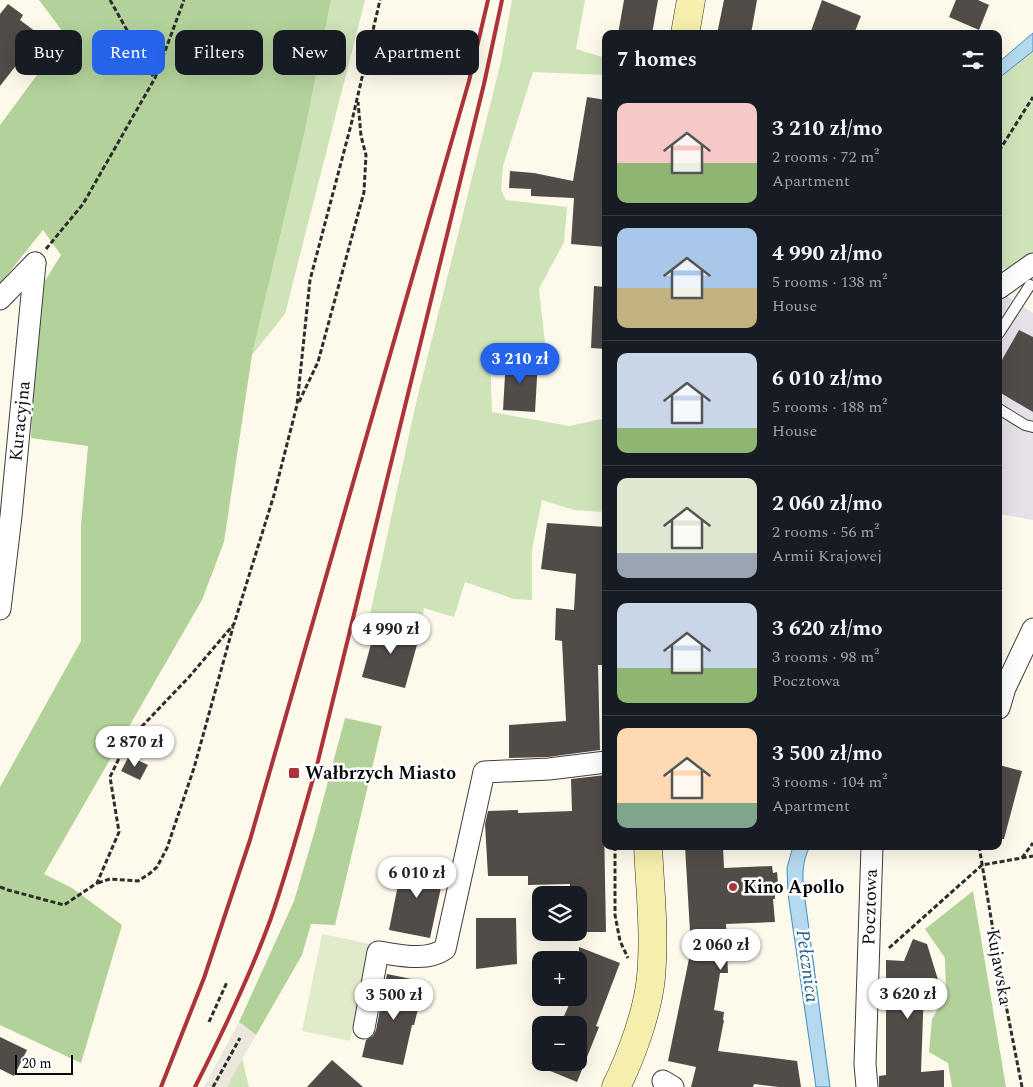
<!DOCTYPE html>
<html lang="en">
<head>
<meta charset="utf-8">
<style>
	:root { --surface:#171b24; --page:#242831; --text:#f1f3f6; --muted:#9ea1a6; --line:#363941; --accent:#2563eb }
	body { margin:0; font-family:Spectral,serif; background:var(--page); color:var(--text); height:100vh; display:flex; flex-direction:column; font-size:19px; white-space:nowrap }
	* { box-sizing:border-box; margin:0 }
	p { font-size:16px; color:var(--muted) }
	.icon { flex:none; width:28px; height:28px; fill:none; stroke:currentColor; stroke-width:2; stroke-linecap:round; stroke-linejoin:round }
	.map { position:relative; flex:1; overflow:hidden }
	.drawer { position:absolute; left:602px; top:30px; width:400px; height:820px; display:flex; flex-direction:column; background:var(--surface); border-radius:10px; box-shadow:0 5px 20px #0002 }
	.drawer>* { flex:none }
	.top-card { position:absolute; left:15px; top:30px; width:475px; height:45px; display:flex; gap:10px }
	.fabs { position:absolute; left:532px; top:886px; display:grid; gap:10px }
	.fabs a { display:grid; place-items:center; width:55px; height:55px; border-radius:10px; background:var(--surface); box-shadow:0 5px 20px #0002; font-size:25px }
	.scale { position:absolute; left:15px; bottom:12px; width:58px; box-sizing:border-box; padding-left:5px; border:2px solid #0b0b0b; border-top:0; font-size:14px; line-height:18px; white-space:nowrap; color:#0b0b0b; -webkit-text-stroke:4px #fff; paint-order:stroke }
	.price { position:absolute; translate:-50% -42px; padding:0 11px; border-radius:18px; background:#fff; color:#222; font-size:16px; line-height:32px; filter:drop-shadow(0 1px 2px #0008) }
	.price::after { content:''; position:absolute; left:50%; top:30px; width:15px; height:11px; margin-left:-8px; background:inherit; clip-path:polygon(0 0,100% 0,50% 100%) }
	.price.on { background:var(--accent); color:#fff }
	ul { padding:0; list-style:none }
	li { display:flex; align-items:center; gap:15px; height:125px; padding:0 15px }
	li+li { border-top:1px solid var(--line) }
	li span { display:grid; place-items:center; flex:none; width:140px; height:100px; border-radius:10px; color:#555 }
	li>.icon { margin-inline-start:auto }
	span .icon { width:60px; height:60px; fill:#fffc; stroke-width:1 }
	li b { font-size:21px }
	h2 { display:flex; justify-content:space-between; align-items:center; height:60px; padding:0 15px; font-size:21px }
	.pill { padding:0 18px; border-radius:10px; background:var(--surface); box-shadow:0 5px 20px #0002; font-size:18px; line-height:45px }
	.pill.on { background:var(--accent); color:#fff }
	.map>svg:first-child { display:block }
	.industrial { fill:#e8e0e9 }
	.green { fill:#cfe3b9 }
	.forest { fill:#b3d29a }
	.pitch { fill:#e0ebca }
	.plaza { fill:#ebe7dc }
	.water { fill:#b5d9ef; stroke:#448dbd }
	.building { fill:#524c49 }
	.lines { fill:none; stroke-linecap:round; stroke-linejoin:round }
	.lane-casing { stroke:#3e3e3e; stroke-width:12 }
	.street-casing { stroke:#3e3e3e; stroke-width:23 }
	.secondary-casing { stroke:#2d2d2d; stroke-width:29 }
	.path { stroke:#2d2d2d; stroke-width:3; stroke-dasharray:5 2.5; stroke-linecap:butt }
	.lane { stroke:#fff; stroke-width:10 }
	.street { stroke:#fff; stroke-width:21 }
	.secondary { stroke:#f6eead; stroke-width:28 }
	.rail { stroke:#ab3339; stroke-width:4 }
	.poi-dot { fill:#ab3339; stroke:#fff; stroke-width:2 }
	.labels { text-anchor:middle; dominant-baseline:central; stroke-width:5; stroke-linejoin:round; paint-order:stroke }
	.street-label { font-size:18px; fill:#0b0b0b; stroke:#fff }
	.poi-label { font-size:18px; font-weight:bold; fill:#0b0b0b; stroke:#fff; text-anchor:start }
	.water-label { font-size:19px; font-style:italic; fill:#235f8e; stroke:#fff }
</style>
</head>
<body>
<div class="map">
<svg width="1033" height="1087" viewBox="0 0 1033 1087">
	<rect width="100%" height="100%" fill="#fdf9eb"/>
	<path class="industrial" d="M 1005,295 L 1033,313 L 1033,520 L 999,514 L 999,299 Z"/>
	<g class="green">
		<path d="M 331,0 L 365,0 L 285,314 L 252,355 L 305,131 Z"/>
		<path d="M 512,0 L 585,0 L 576,49 L 606,58 L 606,75 L 533,72 L 503,166 L 501,190 L 506,200 L 567,207 L 564,242 L 539,289 L 546,351 L 490,350 L 492,412 L 569,426 L 606,418 L 606,512 L 574,510 L 542,500 L 532,550 L 532,600 L 514,599 L 465,582 L 454,617 L 424,608 L 420,632 L 369,619 L 416,403 L 501,61 Z"/>
		<path d="M 1033,51 L 1033,252 L 1013,266 L 999,270 L 999,78 Z"/>
		<path d="M 242,1058 L 249,1087 L 227,1087 L 227,1086 Z"/>
	</g>
	<g class="forest">
		<path d="M 39,0 L 331,0 L 305,131 L 252,355 L 224,542 L 202,600 L 44,874 L 72,888 L 122,925 L 81,1063 L 0,1025 L 0,787 L 81,641 L 81,525 L 88,446 L 31,438 L 36,295 L 61,255 L 43,230 L 0,284 L 0,125 L 66,36 Z"/>
		<path d="M 345,718 L 382,726 L 335,925 L 311,924 L 302,955 L 256,1035 L 239,1022 L 294,901 L 315,830 Z"/>
		<path d="M 973,891 L 1006,1087 L 952,1087 L 948,1063 L 929,1052 L 932,1019 L 946,995 L 945,958 L 925,929 Z"/>
	</g>
	<path class="pitch" d="M 322,934 L 370,944 L 350,1041 L 302,1031 Z"/>
	<path class="plaza" d="M 239,1022 L 256,1035 L 226,1087 L 204,1087 Z"/>
	<g class="water">
		<path d="M 1033,33 L 1033,51 L 999,78 L 999,62 Z"/>
		<path d="M 793,846 L 810,846 C 802,862 802,875 804,892 L 830,1087 L 816,1087 L 788,894 L 787,868 Z"/>
	</g>
	<g class="building">
		<path d="M 624,0 L 658,0 L 652,34 L 618,34 Z"/>
		<path d="M 724,0 L 757,0 L 751,34 L 717,34 Z"/>
		<path d="M 822,0 L 861,16 L 854,34 L 810,34 Z"/>
		<path d="M 956,0 L 978,0 L 989,5 L 979,30 L 949,17 Z"/>
		<path d="M 8,4 L 23,15 L 20,20 L 40,35 L 0,86 L 0,14 Z"/>
		<path d="M 587,97 L 606,100 L 606,247 L 571,244 L 574,198 L 531,196 L 531,189 L 509,188 L 510,171 L 534,173 L 573,181 Z"/>
		<path d="M 594,286 L 606,287 L 606,349 L 591,348 Z"/>
		<path d="M 1019,330 L 1033,337 L 1033,412 L 999,392 L 999,365 Z"/>
		<path d="M 506,358 L 538,360 L 535,412 L 503,410 Z"/>
		<path d="M 547,523 L 606,527 L 606,665 L 598,665 L 600,750 L 548,757 L 509,758 L 509,725 L 566,721 L 562,641 L 555,640 L 556,608 L 574,610 L 576,574 L 541,569 Z"/>
		<path d="M 377,622 L 420,634 L 405,688 L 362,677 Z"/>
		<path d="M 129,756 L 148,765 L 140,780 L 121,771 Z"/>
		<path d="M 999,765 L 1022,771 L 1004,839 L 999,839 Z"/>
		<path d="M 606,775 L 606,824 L 604,824 L 606,932 L 579,932 L 579,895 L 570,895 L 570,884 L 528,885 L 528,876 L 488,876 L 485,824 L 488,811 L 518,810 L 518,813 L 572,811 L 571,779 Z"/>
		<path d="M 685,846 L 723,846 L 724,868 L 772,866 L 773,873 L 777,872 L 779,895 L 775,895 L 775,899 L 773,899 L 775,922 L 726,924 L 728,973 L 720,973 L 714,1010 L 724,1012 L 723,1020 L 724,1020 L 718,1051 L 797,1061 L 801,1087 L 779,1087 L 754,1084 L 753,1087 L 691,1087 L 696,1067 L 668,1061 L 691,949 Z"/>
		<path d="M 403,860 L 445,869 L 430,938 L 389,930 Z"/>
		<path d="M 476,918 L 516,918 L 517,964 L 476,969 Z"/>
		<path d="M 913,939 L 927,944 L 939,983 L 924,987 L 921,1072 L 944,1070 L 944,1087 L 879,1087 L 879,1076 L 886,1075 L 886,960 L 904,961 Z"/>
		<path d="M 579,947 L 620,963 L 596,1026 L 599,1027 L 577,1082 L 531,1063 L 576,1062 L 579,1065 L 579,1025 L 560,1025 L 572,998 L 579,998 Z"/>
		<path d="M 387,974 L 421,981 L 415,1009 L 418,1009 L 414,1025 L 412,1025 L 403,1065 L 362,1057 L 366,1040 L 373,1036 L 376,1030 Z"/>
		<path d="M 0,1037 L 27,1050 L 14,1076 L 0,1069 Z"/>
		<path d="M 332,1060 L 363,1087 L 307,1087 Z"/>
	</g>
	<g class="lines">
		<g class="lane-casing">
			<g id="lane">
				<path d="M 999,333 L 1030,285"/>
				<path d="M 999,409 L 1025,425 L 1033,427"/>
			</g>
		</g>
		<g class="street-casing">
			<g id="street">
				<path d="M 999,288 L 1033,264"/>
				<path d="M 0,299 L 35,263"/>
				<path d="M 0,609 L 11,516 L 35,263"/>
				<path d="M 999,708 L 1005,688 L 1033,629"/>
				<path d="M 364,1028 L 378,952 C 400,955 426,962 445,949 L 484,772 L 549,769 L 606,762"/>
				<path d="M 663,1081 L 673,1087"/>
				<path d="M 867,1087 L 865,1064 L 872,846"/>
			</g>
		</g>
		<g class="secondary-casing">
			<g id="secondary">
				<path d="M 685,34 L 691,0"/>
				<path d="M 616,1087 C 631,1057 648,1011 651,977 C 655,934 650,889 648,846"/>
			</g>
		</g>
		<g class="path">
			<path d="M 110,0 L 154,78"/>
			<path d="M 999,151 L 1033,97"/>
			<path d="M 46,249 L 83,204 L 155,78 L 184,0"/>
			<path d="M 299,402 L 318,362 L 364,192 L 366,155 L 361,136 L 358,102"/>
			<path d="M 615,846 L 615,915 L 620,941 L 628,958"/>
			<path d="M 979,846 L 1003,990 L 1022,1087"/>
			<path d="M 1022,858 L 1033,843"/>
			<path d="M 98,883 L 110,879 L 138,881 L 149,874 L 157,867 L 167,848 L 194,768 L 233,627"/>
			<path d="M 0,887 L 8,890 L 64,905 L 97,883 L 119,832 L 110,777 L 127,742 L 189,677 L 234,624 L 274,495 L 297,405 L 310,280 L 351,125 L 380,0"/>
			<path d="M 889,948 L 982,865 L 1033,856"/>
			<path d="M 209,1022 L 227,982"/>
			<path d="M 213,1087 L 240,1038"/>
		</g>
		<use href="#lane" class="lane"/>
		<use href="#street" class="street"/>
		<use href="#secondary" class="secondary"/>
		<g class="rail">
			<path d="M 161,1087 L 204,978 L 250,840 L 469,81 L 488,0"/>
			<path d="M 195,1087 C 223,1032 250,976 271,918 C 289,866 303,814 318,761 L 484,84 L 502,0"/>
		</g>
	</g>
	<g class="poi-dot">
		<rect x="288" y="767" width="12" height="12" rx="2.5"/>
		<circle cx="733" cy="887" r="5"/>
	</g>
	<g class="labels">
		<g class="street-label">
			<text transform="translate(20 421) rotate(-84)">Kuracyjna</text>
			<text transform="translate(870 907) rotate(-88)">Pocztowa</text>
			<text transform="translate(999 967) rotate(80)">Kujawska</text>
		</g>
		<g class="poi-label">
			<text x="305" y="773">Wałbrzych Miasto</text>
			<text x="743" y="887">Kino Apollo</text>
		</g>
		<g class="water-label">
			<text transform="translate(807 966) rotate(82)">Pełcznica</text>
		</g>
	</g>
</svg>
<div class="fabs">
<a><svg class="icon" aria-label="layers" viewBox="0 0 24 24"><path d="M12 4l9 5-9 5-9-5zM3 14l9 5 9-5"/></svg></a>
<a>+</a>
<a>−</a>
</div>
<div class="scale">20 m</div>
<b class="price on" style="left:520px;top:385px">3 210 zł</b>
<b class="price" style="left:391px;top:655px">4 990 zł</b>
<b class="price" style="left:135px;top:768px">2 870 zł</b>
<b class="price" style="left:417px;top:899px">6 010 zł</b>
<b class="price" style="left:721px;top:971px">2 060 zł</b>
<b class="price" style="left:908px;top:1020px">3 620 zł</b>
<b class="price" style="left:394px;top:1021px">3 500 zł</b>
<div class="top-card">
<a class="pill">Buy</a>
<a class="pill on">Rent</a>
<a class="pill">Filters</a>
<a class="pill">New</a>
<a class="pill">Apartment</a>
</div>
<section class="drawer">
<h2>7 homes<svg class="icon" aria-label="filters" viewBox="0 0 24 24"><path d="M4 7h16M4 17h16"/><circle cx="9" cy="7" r="2"/><circle cx="15" cy="17" r="2"/></svg></h2>
<ul>
<li><span style="background:linear-gradient(#f6c9c9 60%,#8fb573 0)"><svg class="icon" aria-label="home" viewBox="0 0 24 24"><path d="M3 11l9-7 9 7M6 9v11h12V9"/></svg></span><div><b>3 210 zł/mo</b><p>2 rooms · 72 m²</p><p>Apartment</p></div></li>
<li><span style="background:linear-gradient(#a9c7e8 60%,#c2b280 0)"><svg class="icon" aria-label="home" viewBox="0 0 24 24"><path d="M3 11l9-7 9 7M6 9v11h12V9"/></svg></span><div><b>4 990 zł/mo</b><p>5 rooms · 138 m²</p><p>House</p></div></li>
<li><span style="background:linear-gradient(#c9d6e8 75%,#8fb573 0)"><svg class="icon" aria-label="home" viewBox="0 0 24 24"><path d="M3 11l9-7 9 7M6 9v11h12V9"/></svg></span><div><b>6 010 zł/mo</b><p>5 rooms · 188 m²</p><p>House</p></div></li>
<li><span style="background:linear-gradient(#dfe7d0 75%,#9aa5b1 0)"><svg class="icon" aria-label="home" viewBox="0 0 24 24"><path d="M3 11l9-7 9 7M6 9v11h12V9"/></svg></span><div><b>2 060 zł/mo</b><p>2 rooms · 56 m²</p><p>Armii Krajowej</p></div></li>
<li><span style="background:linear-gradient(#c9d6e8 65%,#8fb573 0)"><svg class="icon" aria-label="home" viewBox="0 0 24 24"><path d="M3 11l9-7 9 7M6 9v11h12V9"/></svg></span><div><b>3 620 zł/mo</b><p>3 rooms · 98 m²</p><p>Pocztowa</p></div></li>
<li><span style="background:linear-gradient(#ffd9b3 75%,#7fa58c 0)"><svg class="icon" aria-label="home" viewBox="0 0 24 24"><path d="M3 11l9-7 9 7M6 9v11h12V9"/></svg></span><div><b>3 500 zł/mo</b><p>3 rooms · 104 m²</p><p>Apartment</p></div></li>
</ul>
</section>
</div>
</body>
</html>
